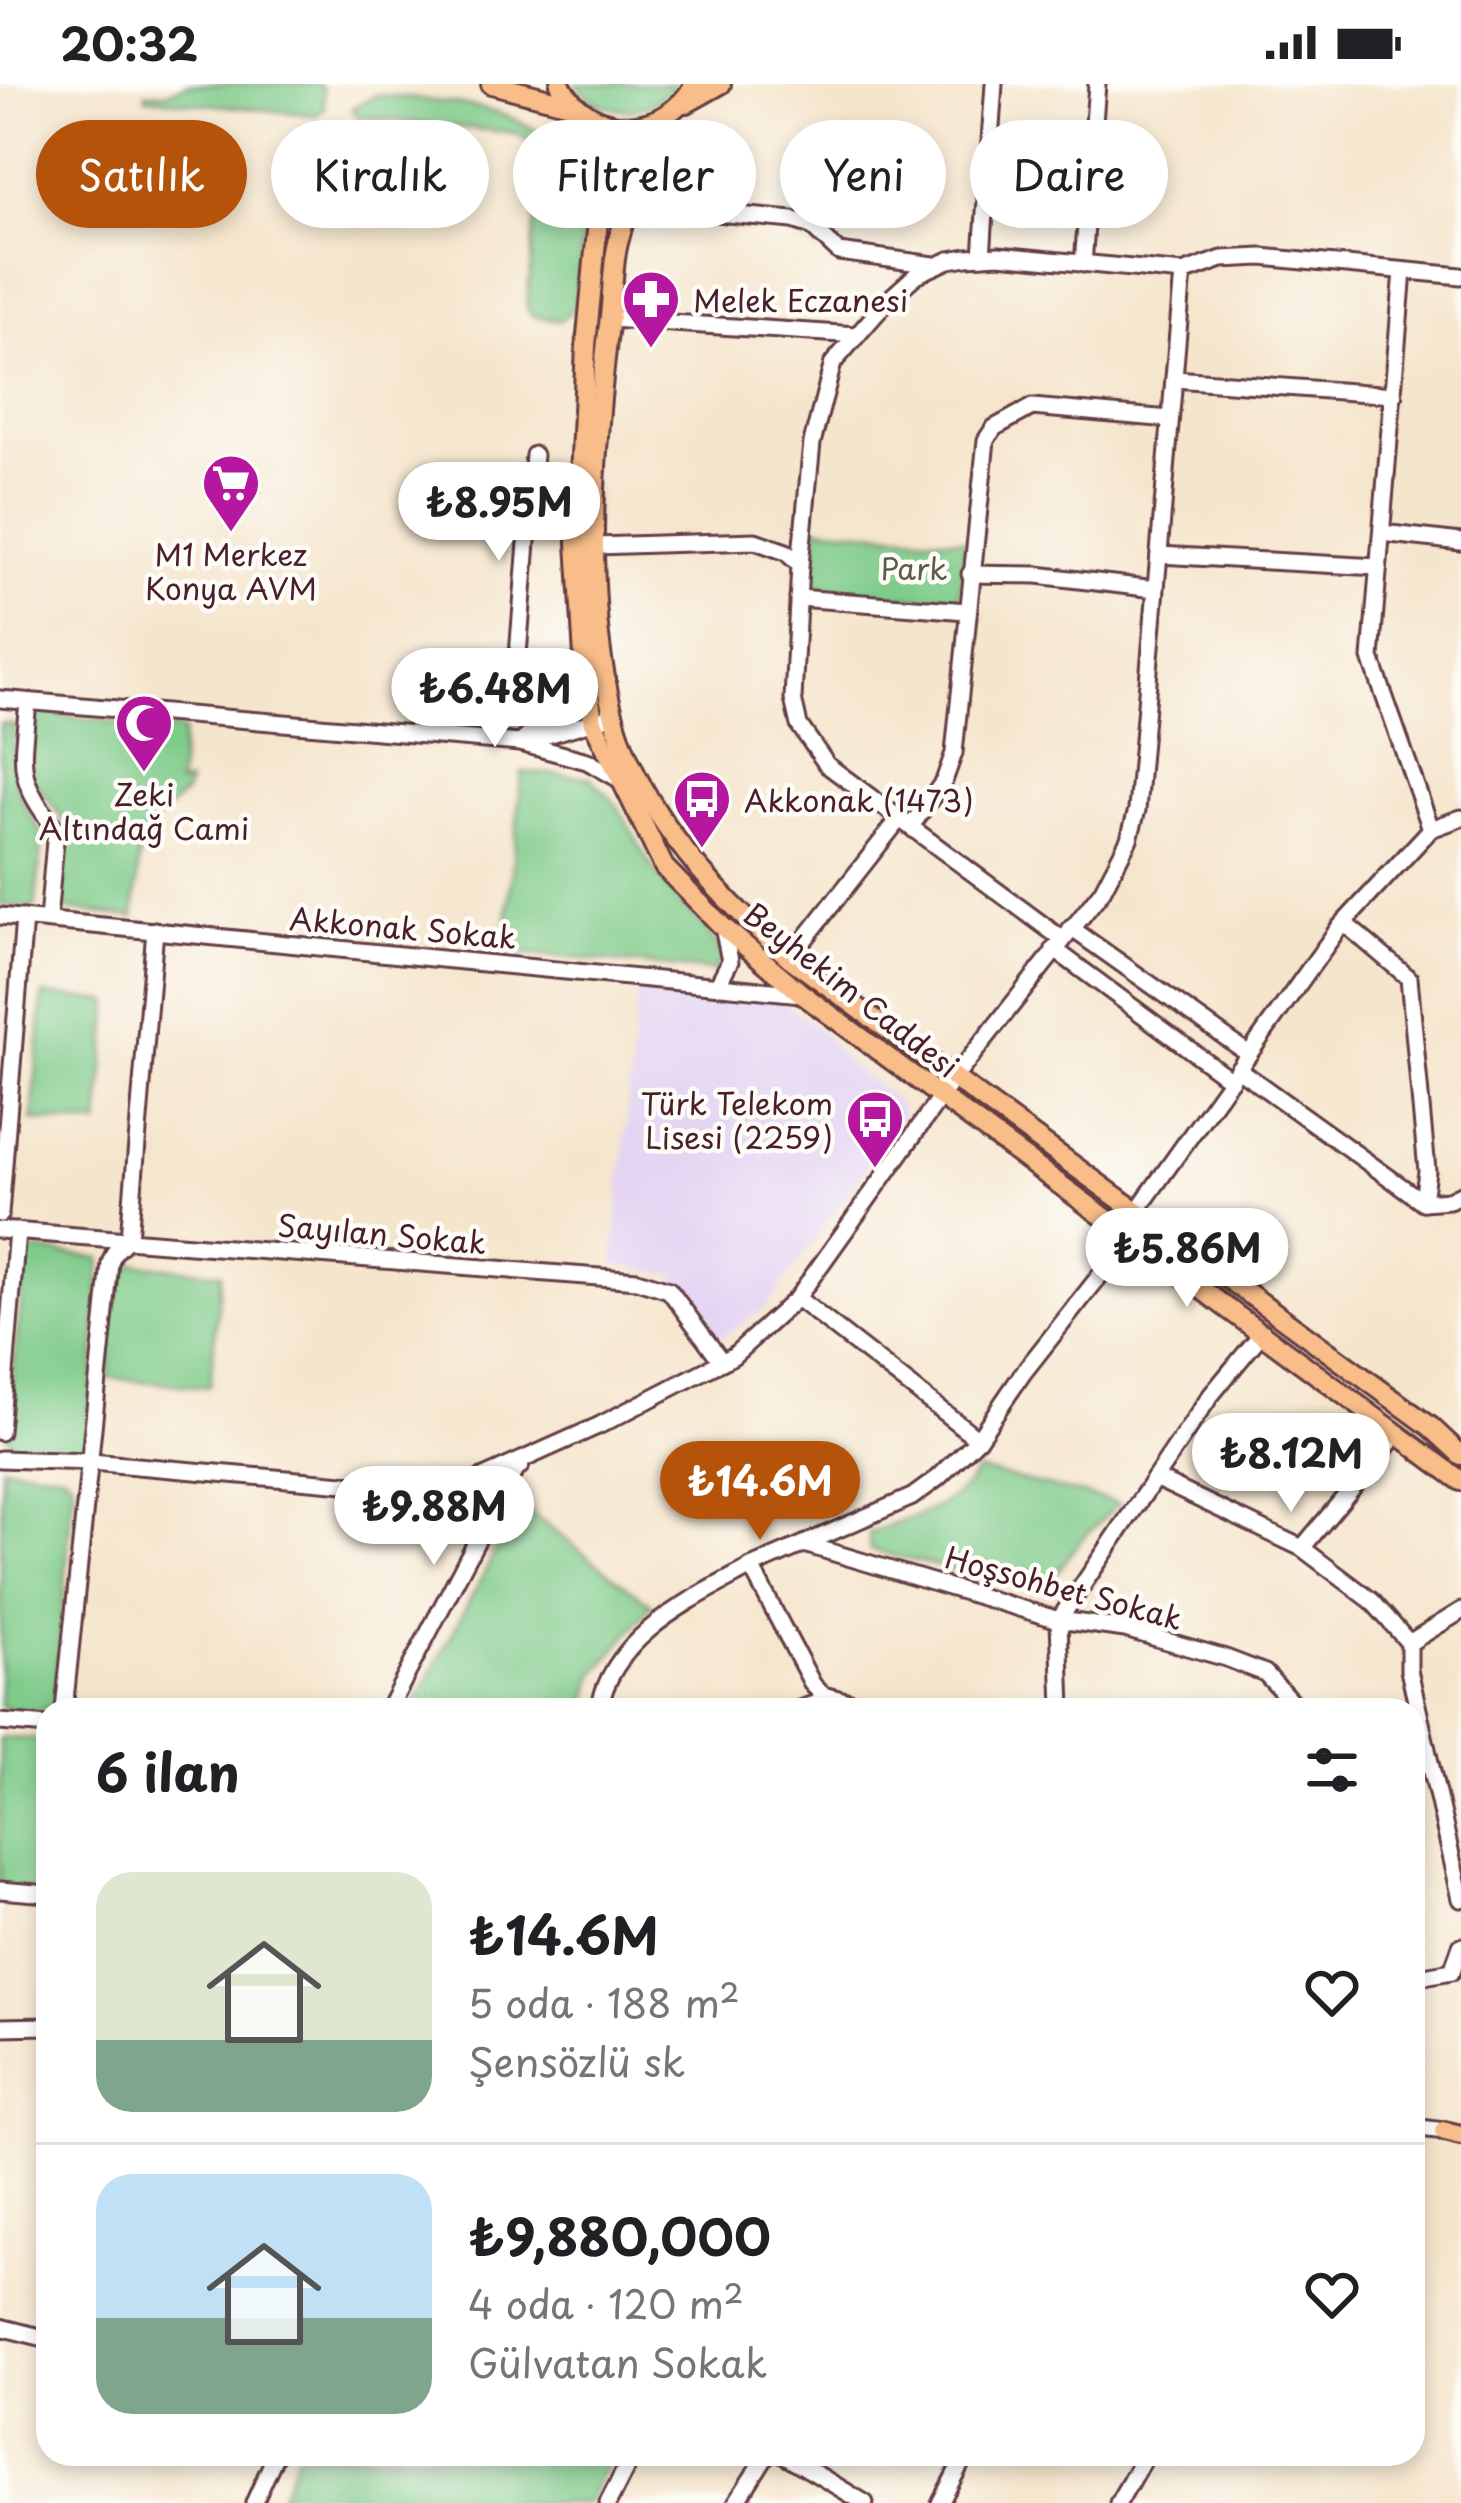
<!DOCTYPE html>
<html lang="tr">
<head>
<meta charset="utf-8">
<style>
	:root { --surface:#fff; --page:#f2f2f2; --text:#202124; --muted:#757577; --line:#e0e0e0; --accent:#b45309 }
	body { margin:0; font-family:"Playpen Sans",sans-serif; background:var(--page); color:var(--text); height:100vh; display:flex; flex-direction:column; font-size:45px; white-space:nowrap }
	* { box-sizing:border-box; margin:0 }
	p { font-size:39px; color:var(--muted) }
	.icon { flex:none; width:66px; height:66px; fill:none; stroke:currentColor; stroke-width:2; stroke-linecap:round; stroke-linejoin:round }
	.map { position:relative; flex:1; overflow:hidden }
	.sheet { position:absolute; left:36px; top:1614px; width:1389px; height:768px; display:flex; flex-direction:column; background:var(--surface); border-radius:36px; box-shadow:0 6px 18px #0003 }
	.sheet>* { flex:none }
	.banner { position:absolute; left:36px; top:36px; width:1389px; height:108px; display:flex; gap:24px }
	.price { position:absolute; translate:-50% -102px; padding:0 27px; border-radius:42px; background:#fff; color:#222; font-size:39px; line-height:78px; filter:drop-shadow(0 3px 6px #0008) }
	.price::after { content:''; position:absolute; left:50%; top:72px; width:36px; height:27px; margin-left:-18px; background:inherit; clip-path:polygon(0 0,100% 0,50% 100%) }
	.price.current { background:var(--accent); color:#fff }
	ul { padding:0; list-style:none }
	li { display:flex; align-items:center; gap:36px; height:300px; padding:0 60px }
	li+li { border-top:3px solid var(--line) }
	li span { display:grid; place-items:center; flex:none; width:336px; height:240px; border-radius:36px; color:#555 }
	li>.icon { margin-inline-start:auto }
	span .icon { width:144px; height:144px; fill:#fffc; stroke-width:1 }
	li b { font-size:51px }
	h2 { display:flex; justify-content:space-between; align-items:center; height:144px; padding:0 60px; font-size:51px }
	.chip { padding:0 42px; border-radius:54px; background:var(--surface); box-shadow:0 6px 18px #0003; font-size:42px; line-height:108px }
	.chip.current { background:var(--accent); color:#fff }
	.status { display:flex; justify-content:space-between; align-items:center; height:84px; padding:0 60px; background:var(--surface); direction:ltr }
	.status svg { height:33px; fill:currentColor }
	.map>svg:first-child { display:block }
	.built { fill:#e3d3f3 }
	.green { fill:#7fcb8a; stroke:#64755a; stroke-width:3 }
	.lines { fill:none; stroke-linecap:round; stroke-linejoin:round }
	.minor-casing { stroke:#643d43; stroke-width:21 }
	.major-casing { stroke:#643d43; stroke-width:24 }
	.minor { stroke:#fff; stroke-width:15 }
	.major { stroke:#f8bd89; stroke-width:18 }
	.labels { text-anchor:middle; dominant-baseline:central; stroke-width:9; stroke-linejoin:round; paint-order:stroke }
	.poi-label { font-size:30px; fill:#4a1f2b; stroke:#fdfcf7; text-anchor:start }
	.park-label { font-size:30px; fill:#5d5b4c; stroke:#fdfcf7 }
	.street-label { font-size:30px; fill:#4a1f2b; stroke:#fdfcf7 }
</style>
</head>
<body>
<div class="status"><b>20:32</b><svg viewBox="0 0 49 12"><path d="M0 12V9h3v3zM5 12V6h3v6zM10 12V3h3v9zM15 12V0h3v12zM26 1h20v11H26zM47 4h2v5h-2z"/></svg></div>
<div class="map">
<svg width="1461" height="2419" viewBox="0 0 1461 2419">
	<rect width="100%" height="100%" fill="#fdfcf7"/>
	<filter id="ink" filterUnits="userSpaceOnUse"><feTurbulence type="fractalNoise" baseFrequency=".00833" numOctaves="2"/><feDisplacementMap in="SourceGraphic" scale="24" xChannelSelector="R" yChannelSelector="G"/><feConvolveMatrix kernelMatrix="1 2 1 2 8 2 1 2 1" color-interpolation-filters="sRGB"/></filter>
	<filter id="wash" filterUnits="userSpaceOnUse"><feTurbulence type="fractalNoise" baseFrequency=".004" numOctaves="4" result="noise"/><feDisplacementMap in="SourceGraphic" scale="48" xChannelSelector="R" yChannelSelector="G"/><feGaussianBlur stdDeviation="2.7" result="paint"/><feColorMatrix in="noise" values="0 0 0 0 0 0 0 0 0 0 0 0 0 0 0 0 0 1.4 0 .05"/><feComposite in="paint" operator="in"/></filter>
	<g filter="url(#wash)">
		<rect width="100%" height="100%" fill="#f5e5cc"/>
		<path class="built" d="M 638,899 L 774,912 L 818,945 L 851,982 L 896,1016 L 904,1031 L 766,1224 L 721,1253 L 711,1253 L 673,1191 L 614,1180 Z"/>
		<g class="green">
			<path d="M 186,0 L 318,0 L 323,4 L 324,25 L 315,31 L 146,14 L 146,9 L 166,9 Z"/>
			<path d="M 576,0 L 675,0 C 647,34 604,34 576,0 Z"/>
			<path d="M 376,11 C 446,19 552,18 578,101 C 589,137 578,186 575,223 L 560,237 L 531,231 L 527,222 L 539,85 L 527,56 L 516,49 L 358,33 L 351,25 Z"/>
			<path d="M 816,443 L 965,456 L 959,518 L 810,504 Z"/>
			<path d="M 36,629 L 183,646 L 178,701 L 188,699 L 186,708 L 141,751 L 134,833 L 58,825 L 65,747 L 61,733 L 31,692 Z"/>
			<path d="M 0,639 L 14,641 C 12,691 13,708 43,750 L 35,824 L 0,821 Z"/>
			<path d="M 522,688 L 590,693 L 617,721 L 650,780 L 681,821 L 706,844 L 720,867 L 720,877 L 715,887 L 504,868 Z"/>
			<path d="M 43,911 L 110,917 L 99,1041 L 32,1036 Z"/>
			<path d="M 27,1166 L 101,1174 L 88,1361 L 80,1369 L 12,1363 L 6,1347 Z"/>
			<path d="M 118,1178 L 221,1189 L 210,1300 L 206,1303 L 108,1294 Z"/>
			<path d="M 2,1382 L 61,1389 L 71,1395 L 73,1403 L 55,1620 L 36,1629 L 0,1623 Z"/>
			<path d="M 977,1386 L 1119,1419 L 1080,1457 L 1052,1495 L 1026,1488 L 1015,1491 L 1009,1500 L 870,1466 L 869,1449 C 906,1435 957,1424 977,1386 Z"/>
			<path d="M 520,1421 L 652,1521 L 595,1590 L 585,1626 L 412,1626 Z"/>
			<path d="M 0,1654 L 45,1655 L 48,1658 L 41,1797 L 35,1805 L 0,1804 Z"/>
			<path d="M 297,2370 L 613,2370 L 587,2419 L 277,2419 Z"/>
		</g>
	</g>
	<g filter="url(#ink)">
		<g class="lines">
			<g class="minor-casing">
				<g id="minor">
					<path d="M 653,61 L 716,129 L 793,136 L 811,142 L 839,168 L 934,181"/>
					<path d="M 982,172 L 994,0"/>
					<path d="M 1083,180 L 1097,0"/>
					<path d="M 610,235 L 857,251"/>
					<path d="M 1174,295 L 1394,311"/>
					<path d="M 1382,449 L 1461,458"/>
					<path d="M 595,462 L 755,457 L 786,468 L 800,481"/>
					<path d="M 1159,471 L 1378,483"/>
					<path d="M 970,490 L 1037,491 L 1155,505"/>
					<path d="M 798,514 L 967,527"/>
					<path d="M 584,573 L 557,627 L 520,659 L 587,677 L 619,695"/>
					<path d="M 486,608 L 508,604 L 516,596 L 534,371"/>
					<path d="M 0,615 L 520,659 L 615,631"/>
					<path d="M 28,618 C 22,681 15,693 56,746 L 48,836"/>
					<path d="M 911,742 L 944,697 L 954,669 L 986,356 L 994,344 L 1032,323 L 1170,335"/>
					<path d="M 1431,745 L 1461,734"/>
					<path d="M 0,832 L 802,910"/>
					<path d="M 1344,839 L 1409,894 L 1427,1087 L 1423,1118"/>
					<path d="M 1071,844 L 1249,970"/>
					<path d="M 1062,855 L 827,681 L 799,641 L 793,615 L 800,481 L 812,359 L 833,279 L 887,217 L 916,191 L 949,176 L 967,173 L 999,171 L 1183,189 L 1222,175 L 1262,173 L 1461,192"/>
					<path d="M 1054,865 L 1231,996"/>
					<path d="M 790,874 L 900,734"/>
					<path d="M 718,900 L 730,877 L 723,843"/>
					<path d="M 1238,985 L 1423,1118 L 1449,1116 L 1461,1110"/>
					<path d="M 1137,1127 L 1338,845 L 1431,745 L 1371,574 L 1403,187"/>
					<path d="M 0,1130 L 24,834"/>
					<path d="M 0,1146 L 637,1196 L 669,1206 L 722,1278"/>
					<path d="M 797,1214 L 978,1355"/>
					<path d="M 0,1348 L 17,1147"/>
					<path d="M 0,1375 L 91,1378 L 448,1409 L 600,1341 L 733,1272 L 797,1214 L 955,993 L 1102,807 L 1129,755 L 1137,726 L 1183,189"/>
					<path d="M 1155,1394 L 1211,1311 L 1263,1248"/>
					<path d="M 804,1460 L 1059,1536 L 1125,1545 L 1226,1574 L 1265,1589 L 1290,1616 L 1292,1626"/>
					<path d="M 1302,1464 L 1398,1349"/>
					<path d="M 751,1483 L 912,1413 L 938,1394 L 978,1355 L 1023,1289 L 1131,1152"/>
					<path d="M 1409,1559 L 1461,1527"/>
					<path d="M 64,1626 L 110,1179 L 114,1169 L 129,1154 L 155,846"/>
					<path d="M 388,1626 L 510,1393 L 521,1381"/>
					<path d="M 599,1626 C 612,1551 691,1516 751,1483 L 813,1601 L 823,1611 L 880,1626"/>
					<path d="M 796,1626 L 833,1614"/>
					<path d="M 1062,1626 L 1059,1536 L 1155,1394 L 1302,1464 L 1372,1517 L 1409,1559 L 1409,1586 L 1461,1815"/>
					<path d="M 0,1638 L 48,1642"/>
					<path d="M 0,1806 L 48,1810"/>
					<path d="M 1413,1894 L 1452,1887 L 1461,1862"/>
					<path d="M 0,1943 L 48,1942"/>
					<path d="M 1413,2043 L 1444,2047"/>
					<path d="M 0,2243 L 48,2255"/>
					<path d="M 783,2370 L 865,2419"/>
					<path d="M 254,2419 L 276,2370"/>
					<path d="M 608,2419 L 633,2370"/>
					<path d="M 736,2419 L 767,2370"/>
					<path d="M 940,2419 L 966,2370"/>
					<path d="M 1118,2419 L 1146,2370"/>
				</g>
			</g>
			<g class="major-casing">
				<g id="major">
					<path d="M 491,0 L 573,21"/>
					<path d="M 560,0 C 591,56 664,55 695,0"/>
					<path d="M 687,19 L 721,0"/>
					<path d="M 584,29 L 600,115 L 586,262 L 577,459 L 584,573 L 593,638 L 664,783 L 723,843 L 802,910 L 1461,1397"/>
					<path d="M 668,31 C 648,73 629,113 618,159 C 612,182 613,208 610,232 C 594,360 577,556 629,676 C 664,755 726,819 790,874 L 1431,1343 L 1461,1371"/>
					<path d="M 595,83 C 609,64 632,63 640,88"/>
					<path d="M 1444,2047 L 1461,2051"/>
				</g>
			</g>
			<use href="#minor" class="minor"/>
			<use href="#major" class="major"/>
		</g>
	</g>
	<defs>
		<g id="pharmacy-pin" transform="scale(3)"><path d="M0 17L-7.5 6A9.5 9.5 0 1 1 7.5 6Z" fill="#b5179e" stroke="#fdfcf7"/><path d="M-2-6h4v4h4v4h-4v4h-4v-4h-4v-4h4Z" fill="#fff"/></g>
		<g id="supermarket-pin" transform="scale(3)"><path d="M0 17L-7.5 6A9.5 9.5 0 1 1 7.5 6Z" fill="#b5179e" stroke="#fdfcf7"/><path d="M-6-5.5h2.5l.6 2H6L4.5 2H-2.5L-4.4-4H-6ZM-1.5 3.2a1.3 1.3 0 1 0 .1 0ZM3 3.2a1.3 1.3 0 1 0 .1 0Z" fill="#fff"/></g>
		<g id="mosque-pin" transform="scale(3)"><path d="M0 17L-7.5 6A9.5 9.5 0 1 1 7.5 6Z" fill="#b5179e" stroke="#fdfcf7"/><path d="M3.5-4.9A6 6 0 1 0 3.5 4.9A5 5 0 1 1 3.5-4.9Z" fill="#fff"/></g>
		<g id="bus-pin" transform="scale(3)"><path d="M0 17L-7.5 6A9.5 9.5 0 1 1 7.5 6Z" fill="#b5179e" stroke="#fdfcf7"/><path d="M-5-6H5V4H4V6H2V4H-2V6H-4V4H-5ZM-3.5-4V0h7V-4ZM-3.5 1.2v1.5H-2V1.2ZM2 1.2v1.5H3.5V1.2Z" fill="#fff"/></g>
	</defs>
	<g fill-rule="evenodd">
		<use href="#pharmacy-pin" x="651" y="215"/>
		<use href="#supermarket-pin" x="231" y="399"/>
		<use href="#mosque-pin" x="144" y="639"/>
		<use href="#bus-pin" x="702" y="715"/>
		<use href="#bus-pin" x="875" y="1035"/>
	</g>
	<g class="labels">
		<g class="poi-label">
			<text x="693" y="215">Melek Eczanesi</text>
			<text x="231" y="469" text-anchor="middle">M1 Merkez<tspan x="231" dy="34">Konya AVM</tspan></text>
			<text x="144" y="709" text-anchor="middle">Zeki<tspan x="144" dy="34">Altındağ Cami</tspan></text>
			<text x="744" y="715">Akkonak (1473)</text>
			<text x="833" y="1018" text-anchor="end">Türk Telekom<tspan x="833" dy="34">Lisesi (2259)</tspan></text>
		</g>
		<g class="park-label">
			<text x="914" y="483">Park</text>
		</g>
		<g class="street-label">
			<text transform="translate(403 843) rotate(5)">Akkonak Sokak</text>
			<text transform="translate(852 905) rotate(38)">Beyhekim Caddesi</text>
			<text transform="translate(382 1149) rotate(5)">Sayılan Sokak</text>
			<text transform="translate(1064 1503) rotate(15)">Hoşsohbet Sokak</text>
		</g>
	</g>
</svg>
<b class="price" style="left:499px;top:480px">₺8.95M</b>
<b class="price" style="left:495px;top:666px">₺6.48M</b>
<b class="price" style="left:1187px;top:1226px">₺5.86M</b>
<b class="price" style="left:1291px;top:1431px">₺8.12M</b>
<b class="price current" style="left:760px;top:1459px">₺14.6M</b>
<b class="price" style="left:434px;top:1484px">₺9.88M</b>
<div class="banner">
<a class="chip current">Satılık</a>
<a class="chip">Kiralık</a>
<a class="chip">Filtreler</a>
<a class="chip">Yeni</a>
<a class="chip">Daire</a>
</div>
<section class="sheet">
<h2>6 ilan<svg class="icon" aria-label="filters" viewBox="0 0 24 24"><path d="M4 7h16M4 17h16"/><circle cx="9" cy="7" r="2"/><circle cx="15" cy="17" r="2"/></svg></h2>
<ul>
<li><span style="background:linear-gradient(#dfe7d0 70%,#7fa58c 0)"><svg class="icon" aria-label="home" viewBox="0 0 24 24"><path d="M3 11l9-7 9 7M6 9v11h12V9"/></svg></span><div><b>₺14.6M</b><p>5 oda · 188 m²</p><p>Şensözlü sk</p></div><svg class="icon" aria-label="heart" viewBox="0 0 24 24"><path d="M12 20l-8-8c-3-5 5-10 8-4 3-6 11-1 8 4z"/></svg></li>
<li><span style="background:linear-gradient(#bfe0f5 60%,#7fa58c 0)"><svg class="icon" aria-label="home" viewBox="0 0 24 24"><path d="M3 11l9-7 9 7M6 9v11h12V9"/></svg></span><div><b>₺9,880,000</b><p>4 oda · 120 m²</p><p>Gülvatan Sokak</p></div><svg class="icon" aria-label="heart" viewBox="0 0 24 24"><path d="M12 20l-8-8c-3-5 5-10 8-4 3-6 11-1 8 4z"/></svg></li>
</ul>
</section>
</div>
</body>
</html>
